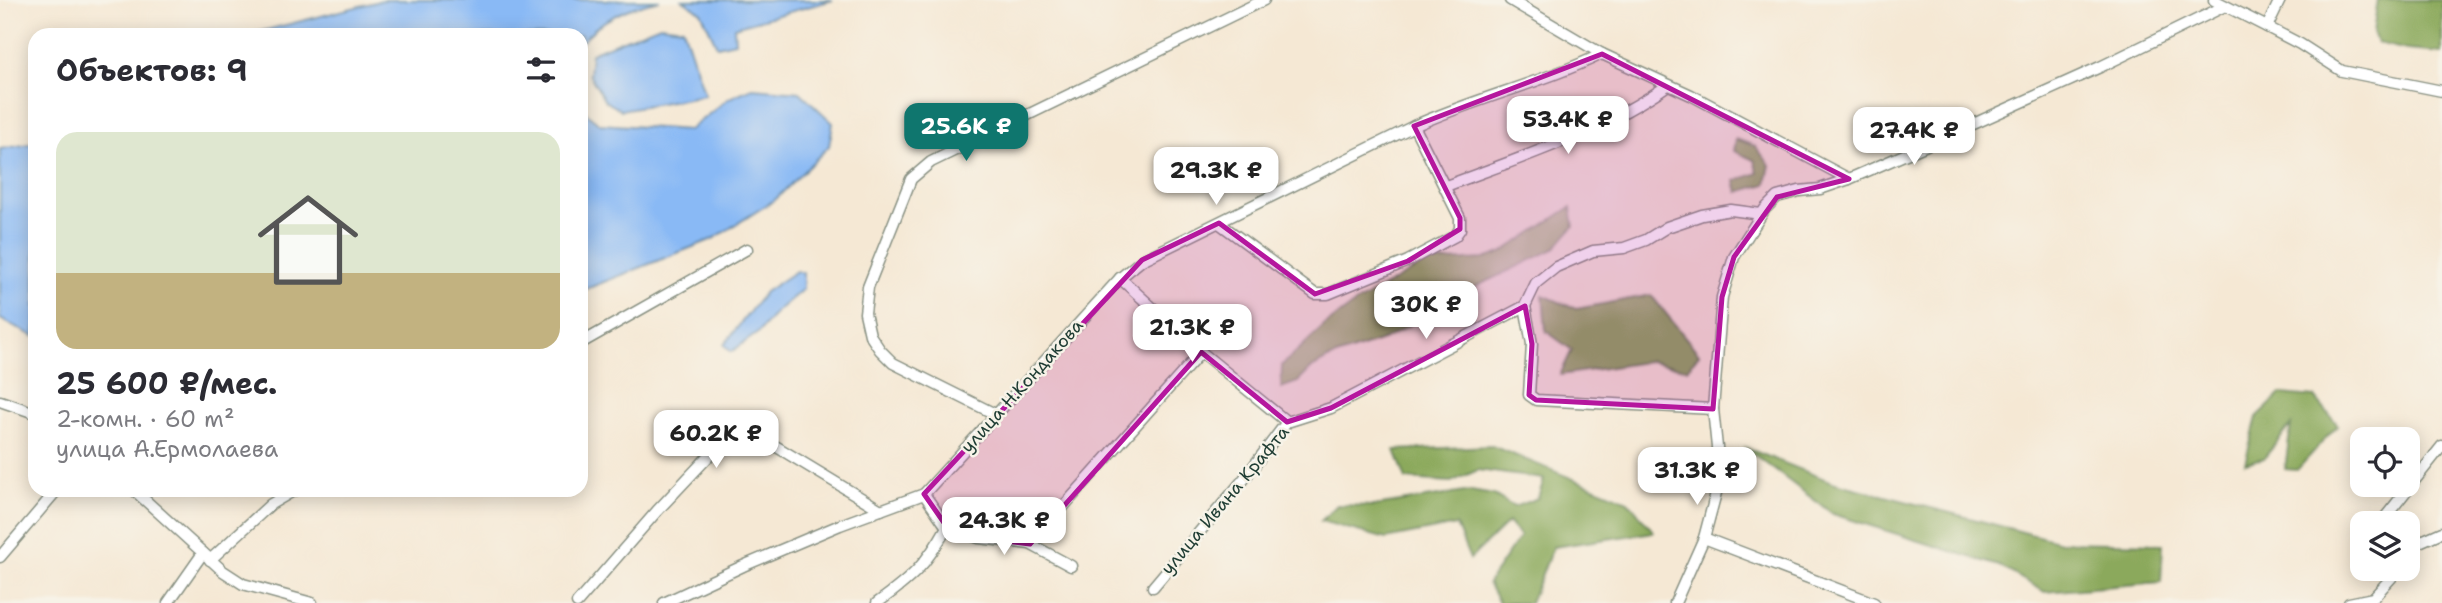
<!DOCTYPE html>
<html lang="ru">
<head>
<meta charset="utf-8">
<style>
	:root { --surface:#fff; --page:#f2f2f3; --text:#2b2b33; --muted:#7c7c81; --line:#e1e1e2; --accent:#0f766e }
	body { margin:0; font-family:"Shantell Sans",sans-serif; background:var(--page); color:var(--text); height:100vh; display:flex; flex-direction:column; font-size:26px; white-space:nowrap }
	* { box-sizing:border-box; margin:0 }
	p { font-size:23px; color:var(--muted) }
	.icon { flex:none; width:38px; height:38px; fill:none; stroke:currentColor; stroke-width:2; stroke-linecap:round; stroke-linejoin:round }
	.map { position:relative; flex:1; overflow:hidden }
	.side { position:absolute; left:28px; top:28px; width:560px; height:469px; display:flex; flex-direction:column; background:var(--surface); border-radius:21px; box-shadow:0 4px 18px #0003 }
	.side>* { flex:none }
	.fabs { position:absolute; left:2350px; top:427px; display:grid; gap:14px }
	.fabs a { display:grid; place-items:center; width:70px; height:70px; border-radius:14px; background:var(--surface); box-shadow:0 4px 18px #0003; font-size:35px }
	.price { position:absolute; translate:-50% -60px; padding:0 16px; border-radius:14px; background:#fff; color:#222; font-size:23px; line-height:46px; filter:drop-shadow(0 2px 4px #0008) }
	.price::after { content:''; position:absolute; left:50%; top:42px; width:21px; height:16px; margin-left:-10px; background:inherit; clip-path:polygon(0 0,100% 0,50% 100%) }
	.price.on { background:var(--accent); color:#fff }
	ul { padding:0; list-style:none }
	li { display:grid; align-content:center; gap:14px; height:371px; padding:0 28px }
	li+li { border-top:2px solid var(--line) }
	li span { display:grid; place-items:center; height:217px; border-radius:21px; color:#555 }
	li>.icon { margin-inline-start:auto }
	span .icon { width:126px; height:126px; fill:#fffc; stroke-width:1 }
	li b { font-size:30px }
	h2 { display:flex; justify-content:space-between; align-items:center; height:84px; padding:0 28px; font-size:30px }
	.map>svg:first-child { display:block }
	.forest { fill:#8ba95c; stroke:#557348; stroke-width:2 }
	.water { fill:#89b9f5; stroke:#547b94; stroke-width:2 }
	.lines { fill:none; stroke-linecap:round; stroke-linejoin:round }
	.street-casing { stroke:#8a9284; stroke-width:13 }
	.street { stroke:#fff; stroke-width:10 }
	.marked { fill:#b5179e; fill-opacity:0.2; stroke:#b5179e; stroke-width:5; stroke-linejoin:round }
	.labels { text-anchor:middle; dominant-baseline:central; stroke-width:5; stroke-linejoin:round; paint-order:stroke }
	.street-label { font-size:18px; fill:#1f3d34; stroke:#f7f3e8 }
</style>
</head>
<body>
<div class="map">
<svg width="2442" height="603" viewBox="0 0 2442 603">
	<rect width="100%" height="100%" fill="#f7f3e8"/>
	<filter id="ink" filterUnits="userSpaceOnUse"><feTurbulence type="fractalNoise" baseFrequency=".0143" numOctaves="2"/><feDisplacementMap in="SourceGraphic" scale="14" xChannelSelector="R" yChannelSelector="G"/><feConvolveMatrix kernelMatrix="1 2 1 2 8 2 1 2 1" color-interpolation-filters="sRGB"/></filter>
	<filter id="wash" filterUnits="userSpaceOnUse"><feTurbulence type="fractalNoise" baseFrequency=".00686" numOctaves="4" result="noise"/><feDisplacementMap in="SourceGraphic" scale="28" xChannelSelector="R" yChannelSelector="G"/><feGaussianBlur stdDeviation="1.57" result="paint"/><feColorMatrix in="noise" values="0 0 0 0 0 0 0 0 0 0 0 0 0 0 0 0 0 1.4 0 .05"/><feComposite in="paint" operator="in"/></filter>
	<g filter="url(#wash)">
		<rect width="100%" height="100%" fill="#f5e8d4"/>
		<g class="forest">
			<path d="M 2378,0 L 2442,0 L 2442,53 L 2407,50 L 2377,43 L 2373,32 Z"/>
			<path d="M 1736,139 L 1755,146 L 1770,165 L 1766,184 L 1738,192 L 1735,181 L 1758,173 L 1754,160 L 1734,151 Z"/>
			<path d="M 1571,207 L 1574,226 L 1554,249 L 1479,285 L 1385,339 L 1328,359 L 1312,368 L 1298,382 L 1281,388 L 1282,365 L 1325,325 L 1356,303 L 1411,271 L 1428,262 L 1484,259 L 1501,253 Z"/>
			<path d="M 1543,295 L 1576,309 L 1651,295 L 1699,354 L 1687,369 L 1651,361 L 1560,375 L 1572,350 L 1546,331 Z"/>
			<path d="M 2281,394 L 2314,397 L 2338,425 L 2297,470 L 2285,469 L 2291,425 L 2264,458 L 2245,463 L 2257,417 Z"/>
			<path d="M 1492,446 L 1628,501 L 1654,532 L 1553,547 L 1530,603 L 1499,603 L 1488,583 L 1520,536 L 1508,522 L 1470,559 L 1456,525 L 1386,539 L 1321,521 L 1337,505 L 1374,506 L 1471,491 L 1494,495 L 1514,507 L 1538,498 L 1544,479 L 1478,470 L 1451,482 L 1406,479 L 1395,450 Z"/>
			<path d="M 1744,447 L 1832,482 L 2061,542 L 2163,544 L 2161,582 L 2045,592 L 1999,566 L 1833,514 Z"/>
		</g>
		<g class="water">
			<path d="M 383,0 L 660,0 C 631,6 599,19 581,43 L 581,35 L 247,35 Z"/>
			<path d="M 683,0 L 833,0 L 734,27 L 735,42 L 717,46 L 701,12 Z"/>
			<path d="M 660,25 L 683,28 L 705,95 L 621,110 L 605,101 L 589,74 L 591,53 Z"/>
			<path d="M 752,88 L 800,92 L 833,123 L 829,146 L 776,199 L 713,239 L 581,291 L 581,104 L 585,112 L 600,124 L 689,130 L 729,98 Z"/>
			<path d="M 35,143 L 35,337 L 0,319 L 0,149 Z"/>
			<path d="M 796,271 L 803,273 L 803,289 L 777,311 L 759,332 L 731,352 L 724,345 L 765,292 Z"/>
		</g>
	</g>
	<g filter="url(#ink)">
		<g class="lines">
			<g class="street-casing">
				<g id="street">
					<path d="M 1510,0 L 1602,54 L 1691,95 L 1849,179"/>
					<path d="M 2214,0 L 2267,27"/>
					<path d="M 2280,0 L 2267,27 L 2300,44 L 2342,71 L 2442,91"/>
					<path d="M 1446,186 C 1522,157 1601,132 1668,85"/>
					<path d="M 1219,223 L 1315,294 L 1328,294 L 1408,261 L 1455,236 L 1460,229 L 1460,218 L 1414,126"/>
					<path d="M 1120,278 L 1201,352 L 1287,422"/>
					<path d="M 1525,306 L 1532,344 L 1529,395 L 1536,400 L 1713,409"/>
					<path d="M 581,343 L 747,249"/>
					<path d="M 0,401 L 35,413"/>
					<path d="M 995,414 L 893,363 L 880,350 L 870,335 L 865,313 L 868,287 L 911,179 L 931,162 L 1264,0"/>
					<path d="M 134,490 L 223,571 L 243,584 L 312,603"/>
					<path d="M 2385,523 L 2383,520 L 2442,446"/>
					<path d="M 947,527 L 979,538 L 1030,544 L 1071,566"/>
					<path d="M 1704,538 L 1874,603"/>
					<path d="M 1030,544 L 1201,352"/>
					<path d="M 2408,547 L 2442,532"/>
					<path d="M 0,557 L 57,490"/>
					<path d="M 210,560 L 271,504 L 295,490"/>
					<path d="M 1153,587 L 1244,479 L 1287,422 L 1331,408 L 1525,306 L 1536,283 L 1556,267 L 1593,251 L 1624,248 L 1646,240 L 1667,227 L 1702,215 L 1731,210 L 1761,214"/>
					<path d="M 168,603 L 203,553"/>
					<path d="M 577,603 L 657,511 L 739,424 L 881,510"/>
					<path d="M 664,603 L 743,566 L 840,525 L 924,494 L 1120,278 L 1142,260 L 1414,126 C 1476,98 1542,83 1602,54"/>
					<path d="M 877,603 C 912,578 926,565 947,527 L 924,494"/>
					<path d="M 1675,603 L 1704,538 L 1716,493 L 1718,457 L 1713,409 L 1722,297 L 1734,257 L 1765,209 L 1777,197 L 1799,191 L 1820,189 L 1849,179 L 1929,144 L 2100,67 L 2225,6"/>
					<path d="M 2349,603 L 2373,598 L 2392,577 L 2395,569"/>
				</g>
			</g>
			<use href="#street" class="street"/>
		</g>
	</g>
	<path class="marked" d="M 1602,54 L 1849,179 L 1777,197 L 1734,257 L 1722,297 L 1713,409 L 1536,400 L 1529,395 L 1532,344 L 1525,306 L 1331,408 L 1287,422 L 1201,352 L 1030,544 L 979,538 L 947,527 L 924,494 L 1142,260 L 1219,223 L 1315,294 L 1408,261 L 1460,229 L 1460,218 L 1414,126 Z"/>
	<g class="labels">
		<g class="street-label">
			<text transform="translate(1022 386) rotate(-48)">улица Н.Кондакова</text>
			<text transform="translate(1225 500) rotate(-50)">улица Ивана Крафта</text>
		</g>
	</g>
</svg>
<div class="fabs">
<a><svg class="icon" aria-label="locate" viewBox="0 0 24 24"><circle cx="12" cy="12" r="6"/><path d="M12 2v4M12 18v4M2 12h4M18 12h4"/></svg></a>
<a><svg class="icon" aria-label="layers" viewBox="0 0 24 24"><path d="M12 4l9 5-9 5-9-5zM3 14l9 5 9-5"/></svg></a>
</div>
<b class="price" style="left:1568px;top:156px">53.4K ₽</b>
<b class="price on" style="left:966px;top:163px">25.6K ₽</b>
<b class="price" style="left:1914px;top:167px">27.4K ₽</b>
<b class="price" style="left:1216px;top:207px">29.3K ₽</b>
<b class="price" style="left:1426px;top:341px">30K ₽</b>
<b class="price" style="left:1192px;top:364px">21.3K ₽</b>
<b class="price" style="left:716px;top:470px">60.2K ₽</b>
<b class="price" style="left:1697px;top:507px">31.3K ₽</b>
<b class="price" style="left:1004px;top:557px">24.3K ₽</b>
<section class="side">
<h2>Объектов: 9<svg class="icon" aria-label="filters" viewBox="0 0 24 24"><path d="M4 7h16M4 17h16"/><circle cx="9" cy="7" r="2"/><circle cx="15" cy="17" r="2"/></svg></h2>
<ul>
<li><span style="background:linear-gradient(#dfe7d0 65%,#c2b280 0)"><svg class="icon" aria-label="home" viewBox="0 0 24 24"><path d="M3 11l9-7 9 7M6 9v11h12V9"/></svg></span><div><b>25 600 ₽/мес.</b><p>2-комн. · 60 m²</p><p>улица А.Ермолаева</p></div></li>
</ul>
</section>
</div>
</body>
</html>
